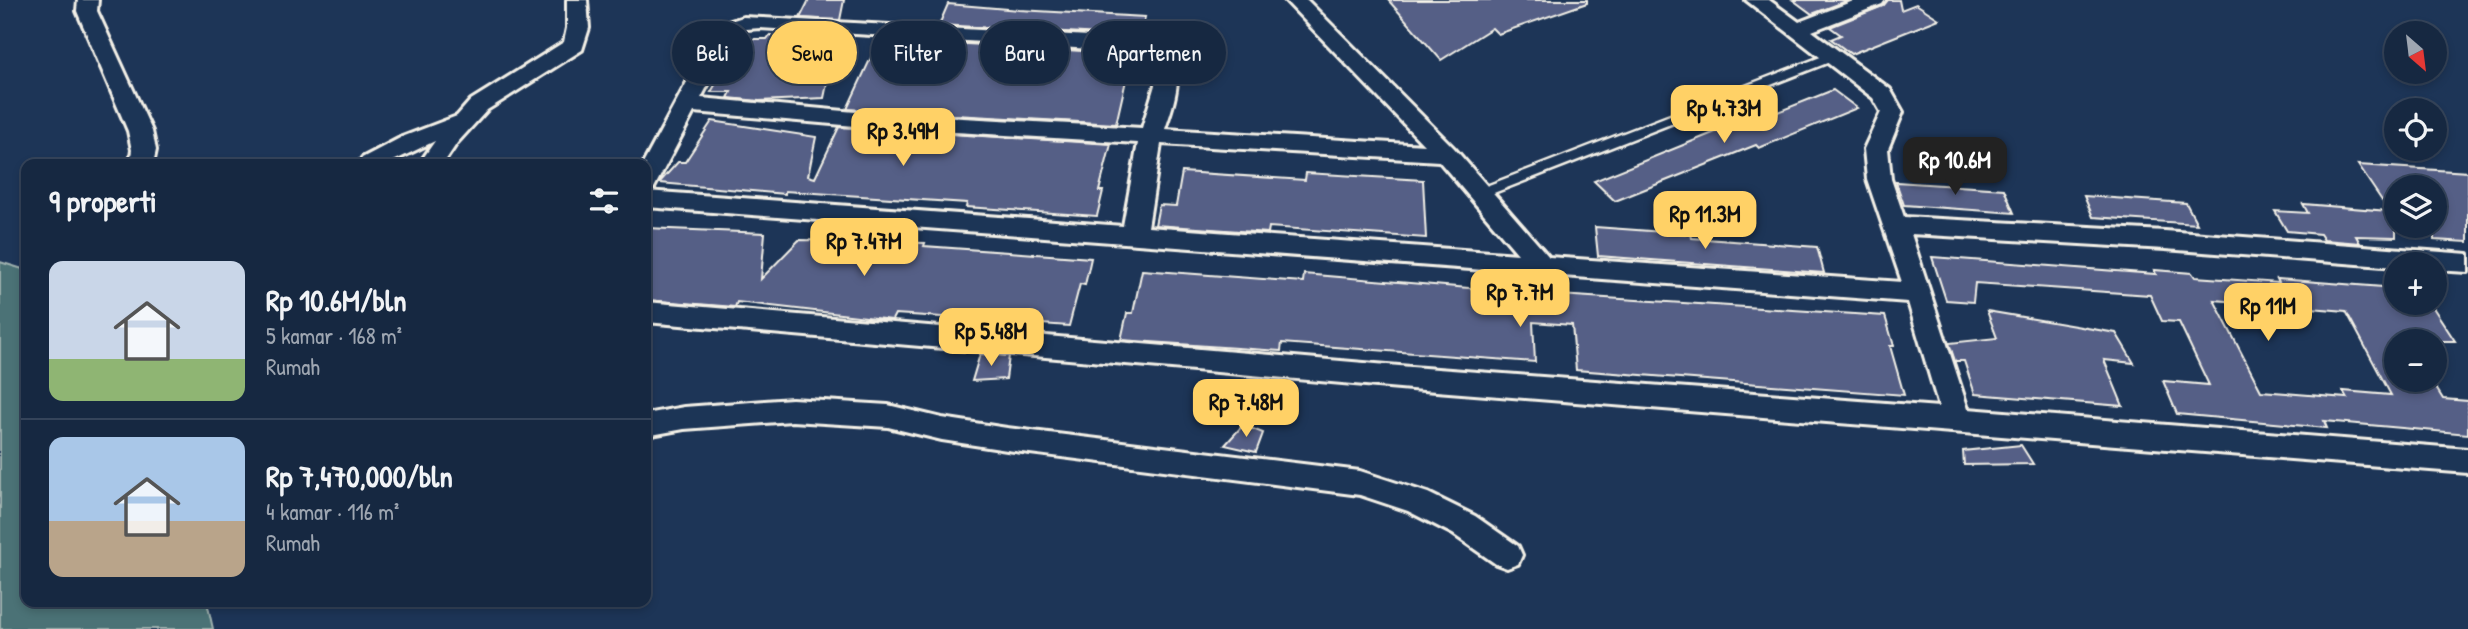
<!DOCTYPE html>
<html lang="id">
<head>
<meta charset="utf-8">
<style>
	:root { --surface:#162841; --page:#23344c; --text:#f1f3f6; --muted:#9ea6b1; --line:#35445a; --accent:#ffd166 }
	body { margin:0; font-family:"Patrick Hand",sans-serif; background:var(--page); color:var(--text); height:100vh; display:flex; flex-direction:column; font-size:26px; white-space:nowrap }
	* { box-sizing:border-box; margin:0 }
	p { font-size:23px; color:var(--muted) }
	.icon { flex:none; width:38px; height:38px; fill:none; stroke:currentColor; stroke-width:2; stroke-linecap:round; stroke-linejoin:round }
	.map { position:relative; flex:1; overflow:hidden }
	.panel { position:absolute; left:21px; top:159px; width:630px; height:448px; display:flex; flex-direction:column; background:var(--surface); border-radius:14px; box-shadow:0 4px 10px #0003,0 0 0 2px var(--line) }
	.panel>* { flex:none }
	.hud { position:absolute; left:672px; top:21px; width:665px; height:63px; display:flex; gap:14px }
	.needle { width:46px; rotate:152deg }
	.fabs { position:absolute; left:2384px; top:21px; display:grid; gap:14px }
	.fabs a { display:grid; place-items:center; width:63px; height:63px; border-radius:50%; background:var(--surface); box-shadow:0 4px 10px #0003,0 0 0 2px var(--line); font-size:35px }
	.price { position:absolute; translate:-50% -60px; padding:0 16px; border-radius:14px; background:var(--accent); color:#111; font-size:23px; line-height:46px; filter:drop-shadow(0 2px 4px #0008) }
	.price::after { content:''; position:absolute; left:50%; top:42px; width:21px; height:16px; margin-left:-10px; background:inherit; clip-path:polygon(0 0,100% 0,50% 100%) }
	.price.on { background:#222; color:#fff }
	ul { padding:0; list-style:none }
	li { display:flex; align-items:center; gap:21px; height:175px; padding:0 28px }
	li+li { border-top:2px solid var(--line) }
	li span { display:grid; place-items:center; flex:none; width:196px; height:140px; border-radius:14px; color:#555 }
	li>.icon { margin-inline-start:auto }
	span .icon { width:84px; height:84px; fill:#fffc; stroke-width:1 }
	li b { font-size:30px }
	h2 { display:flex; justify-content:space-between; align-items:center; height:84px; padding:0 28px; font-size:30px }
	.pill { padding:0 24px; border-radius:32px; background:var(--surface); box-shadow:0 4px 10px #0003,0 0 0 2px var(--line); font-size:24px; line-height:63px }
	.pill.on { background:var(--accent); color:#111 }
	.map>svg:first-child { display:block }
	.green { fill:#4b7276; stroke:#a0b2af; stroke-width:2 }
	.building { fill:#545f86; stroke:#f4f1e8; stroke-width:2; fill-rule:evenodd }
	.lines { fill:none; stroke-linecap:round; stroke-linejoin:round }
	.lane-casing { stroke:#f4f1e8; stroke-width:5 }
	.street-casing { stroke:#f4f1e8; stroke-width:6 }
	.lane { fill:#1d3557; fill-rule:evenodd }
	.street { fill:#1d3557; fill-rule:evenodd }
</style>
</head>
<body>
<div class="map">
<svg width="2468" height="629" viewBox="0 0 2468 629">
	<rect width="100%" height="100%" fill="#1d3557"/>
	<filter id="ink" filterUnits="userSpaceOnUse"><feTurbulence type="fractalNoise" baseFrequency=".0143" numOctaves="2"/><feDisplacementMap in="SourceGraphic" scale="14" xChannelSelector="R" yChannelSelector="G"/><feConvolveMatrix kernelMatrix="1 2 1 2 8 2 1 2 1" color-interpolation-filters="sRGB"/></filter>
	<g filter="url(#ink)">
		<path class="green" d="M 0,262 L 26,270 L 26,602 L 207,602 L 213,629 L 0,629 Z"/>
		<g class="building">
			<path d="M 809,0 L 844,0 L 840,20 L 800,18 Z"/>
			<path d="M 1388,0 L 1587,0 L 1587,3 L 1498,34 L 1492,28 L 1441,60 Z"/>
			<path d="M 1793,0 L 1849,0 L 1812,14 Z"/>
			<path d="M 1888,0 L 1899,0 L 1901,10 L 1916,4 L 1939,19 L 1851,54 L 1831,39 L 1841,35 L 1830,27 L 1883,6 Z"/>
			<path d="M 948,4 L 1019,10 L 1145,17 L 1140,36 L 1137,36 L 939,25 Z"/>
			<path d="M 792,33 L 837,36 L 824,98 L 759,101 L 728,98 L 731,92 L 711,92 L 728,63 L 725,62 L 741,39 L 767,39 L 770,35 L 788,40 Z"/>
			<path d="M 933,42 L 1132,54 L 1116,124 L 847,109 L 875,49 L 928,52 Z"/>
			<path d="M 1833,90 L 1857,108 L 1759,148 L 1756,145 L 1615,201 L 1594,181 L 1718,131 L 1722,134 Z"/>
			<path d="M 712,121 L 816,137 L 808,176 L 815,178 L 839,127 L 1111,144 L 1099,191 L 1103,191 L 1097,216 L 966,207 L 967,203 L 785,191 L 785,194 L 659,183 L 678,162 L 685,162 Z"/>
			<path d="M 2358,165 L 2468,172 L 2468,242 L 2434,240 L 2434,187 L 2396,186 L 2396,237 L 2356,236 L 2360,243 L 2324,240 L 2320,234 L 2287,231 L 2275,211 L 2308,213 L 2303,204 L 2389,211 Z"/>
			<path d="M 1182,172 L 1305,180 L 1306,173 L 1423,180 L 1426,238 L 1269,227 L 1268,233 L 1155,225 L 1159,205 L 1176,206 Z"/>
			<path d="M 1896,182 L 2004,189 L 2014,213 L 1904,205 Z"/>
			<path d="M 2084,196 L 2186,203 L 2197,224 L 2093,217 Z"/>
			<path d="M 1595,227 L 1691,234 L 1692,238 L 1817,247 L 1824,273 L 1598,256 Z"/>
			<path d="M 646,228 L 765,233 L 761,279 L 799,240 L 925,243 L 924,246 L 1091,258 L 1085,285 L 1080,284 L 1069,326 L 1013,322 L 1012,330 L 987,328 L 989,320 L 895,314 L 892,320 L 737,302 L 735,307 L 646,300 Z"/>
			<path d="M 1932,257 L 2156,274 L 2154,270 L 2192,273 L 2195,277 L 2279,283 L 2277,279 L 2396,288 L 2396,303 L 2430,303 L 2455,341 L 2396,341 L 2396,380 L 2431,380 L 2443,399 L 2468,401 L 2468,434 L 2324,421 L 2327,428 L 2177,414 L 2163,381 L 2209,385 L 2179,322 L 2162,321 L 2150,295 L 1975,283 L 1973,302 L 1946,300 ZM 2214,300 L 2346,311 L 2391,395 L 2343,391 L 2347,398 L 2261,391 Z"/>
			<path d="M 1142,270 L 1303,282 L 1304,274 L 1528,293 L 1885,316 L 1894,346 L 1890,346 L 1904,395 L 1576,370 L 1572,325 L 1533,322 L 1535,362 L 1282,343 L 1281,351 L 1121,340 L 1127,313 L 1133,313 Z"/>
			<path d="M 1987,311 L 2116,333 L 2134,363 L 2104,360 L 2123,406 L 1975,394 L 1964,361 L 1955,361 L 1949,343 L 1997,338 Z"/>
			<path d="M 980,354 L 1009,356 L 1006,379 L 972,381 Z"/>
			<path d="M 1243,425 L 1263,433 L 1256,452 L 1225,445 Z"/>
			<path d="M 2021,445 L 2033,464 L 1964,465 L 1963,451 Z"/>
		</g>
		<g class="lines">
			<g class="lane-casing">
				<path id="lane" d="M 1831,53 L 1837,57 L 1835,60 L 1486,196 L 1481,197 L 1475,193 L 1476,190 Z"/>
			</g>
			<g class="street-casing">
				<g id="street">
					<path d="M 78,0 L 98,0 L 97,11 L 152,131 L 156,150 L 153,164 L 130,164 L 132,150 L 128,131 L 77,11 Z"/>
					<path d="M 567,0 L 587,0 L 589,28 L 582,50 L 487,110 L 457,143 L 443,164 L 419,164 L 435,141 L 387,164 L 359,164 L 362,158 L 402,137 L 457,116 L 471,100 L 564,42 L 567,28 Z"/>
					<path d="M 1285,0 L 1307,0 L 1454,148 L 1549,257 L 1902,282 L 1867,179 L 1864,149 L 1881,112 L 1873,98 L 1746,0 L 1769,0 L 1799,22 L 1856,0 L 1885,0 L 1882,4 L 1812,31 L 1890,89 L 1903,112 L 1888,149 L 1891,179 L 1904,217 L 2165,231 L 2468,254 L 2468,272 L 2434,270 L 2434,264 L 2396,264 L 2396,267 L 2165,249 L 1911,234 L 1968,409 L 2468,449 L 2468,473 L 1411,389 L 646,322 L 646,302 L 1411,367 L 1939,407 L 1908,302 L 646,207 L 646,191 L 1123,226 L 1138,143 L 855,126 L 694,112 L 654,188 L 646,190 L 646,164 L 643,164 L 715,30 L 718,25 L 743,17 L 1143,39 C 1192,52 1177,94 1165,129 L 1424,145 ZM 760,28 L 1139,52 L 1153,63 L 1155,85 L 1142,128 L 855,112 L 701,98 L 735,34 L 747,29 ZM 1161,144 L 1439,161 L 1518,254 L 1148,227 Z"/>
					<path d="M 792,399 L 888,405 L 942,418 L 1007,428 L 1360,471 L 1428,493 L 1475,516 L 1518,546 L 1522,555 L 1518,564 L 1507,568 L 1496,564 L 1453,534 L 1408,511 L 1360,495 L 1007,450 L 942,440 L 888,427 L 792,421 L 684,429 L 646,436 L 646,414 L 684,407 Z"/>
				</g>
			</g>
			<use href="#lane" class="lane"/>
			<use href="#street" class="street"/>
		</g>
	</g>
</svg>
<div class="fabs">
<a><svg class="needle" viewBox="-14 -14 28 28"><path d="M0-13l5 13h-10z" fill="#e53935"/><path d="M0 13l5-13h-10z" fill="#9ea6b1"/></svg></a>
<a><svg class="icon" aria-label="locate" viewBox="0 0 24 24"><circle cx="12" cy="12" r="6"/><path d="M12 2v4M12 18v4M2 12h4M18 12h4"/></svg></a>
<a><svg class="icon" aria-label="layers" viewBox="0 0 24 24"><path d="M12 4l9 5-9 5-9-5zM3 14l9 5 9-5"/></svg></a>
<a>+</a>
<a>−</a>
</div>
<b class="price" style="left:1724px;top:145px">Rp 4.73M</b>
<b class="price" style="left:903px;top:168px">Rp 3.49M</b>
<b class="price on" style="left:1955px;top:197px">Rp 10.6M</b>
<b class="price" style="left:1705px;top:251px">Rp 11.3M</b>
<b class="price" style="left:864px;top:278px">Rp 7.47M</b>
<b class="price" style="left:1520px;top:329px">Rp 7.7M</b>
<b class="price" style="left:2268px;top:343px">Rp 11M</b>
<b class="price" style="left:991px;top:368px">Rp 5.48M</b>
<b class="price" style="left:1246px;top:439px">Rp 7.48M</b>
<div class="hud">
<a class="pill">Beli</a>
<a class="pill on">Sewa</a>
<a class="pill">Filter</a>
<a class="pill">Baru</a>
<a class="pill">Apartemen</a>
</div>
<section class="panel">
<h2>9 properti<svg class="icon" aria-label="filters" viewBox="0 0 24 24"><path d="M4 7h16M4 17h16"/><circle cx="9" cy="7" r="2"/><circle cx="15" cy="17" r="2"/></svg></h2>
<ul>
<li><span style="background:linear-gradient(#c9d6e8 70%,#8fb573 0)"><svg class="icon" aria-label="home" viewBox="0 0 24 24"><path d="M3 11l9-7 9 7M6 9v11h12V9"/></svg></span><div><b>Rp 10.6M/bln</b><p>5 kamar · 168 m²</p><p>Rumah</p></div></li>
<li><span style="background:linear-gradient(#a9c7e8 60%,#b9a48a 0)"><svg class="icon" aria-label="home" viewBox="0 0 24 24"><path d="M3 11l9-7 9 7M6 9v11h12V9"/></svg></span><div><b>Rp 7,470,000/bln</b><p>4 kamar · 116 m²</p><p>Rumah</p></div></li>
</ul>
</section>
</div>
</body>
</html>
